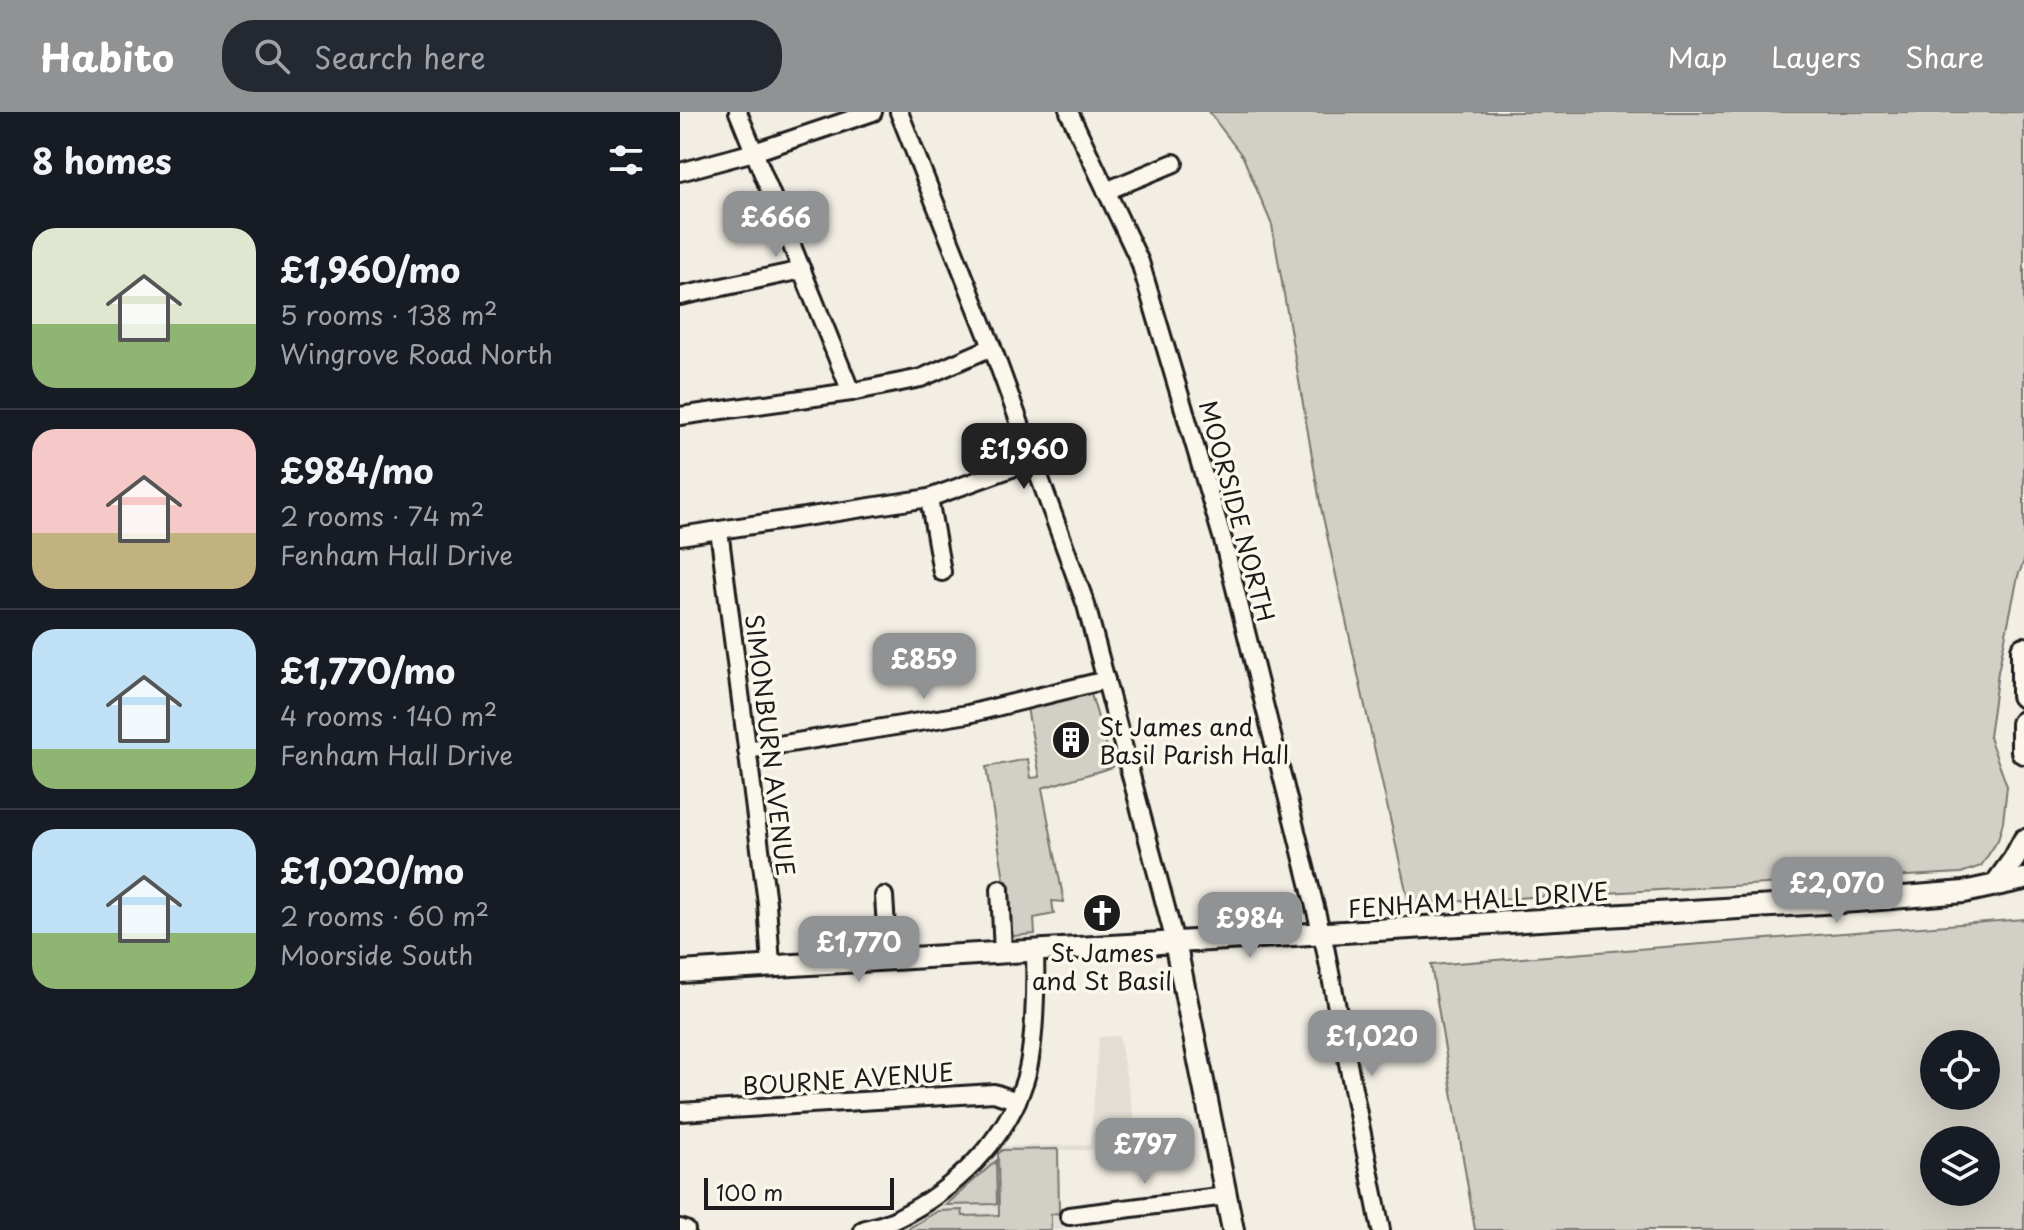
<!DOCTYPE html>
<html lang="en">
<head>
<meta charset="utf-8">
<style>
	:root { --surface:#171b24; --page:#242831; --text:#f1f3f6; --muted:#9ea1a6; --line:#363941; --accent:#919294 }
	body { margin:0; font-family:"Playpen Sans",sans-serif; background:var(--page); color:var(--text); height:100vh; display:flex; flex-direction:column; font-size:30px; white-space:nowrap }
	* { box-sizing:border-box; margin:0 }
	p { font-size:26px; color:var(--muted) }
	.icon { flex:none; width:44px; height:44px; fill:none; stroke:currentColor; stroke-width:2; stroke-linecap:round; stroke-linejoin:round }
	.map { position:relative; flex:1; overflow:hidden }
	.drawer { display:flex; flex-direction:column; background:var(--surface); width:680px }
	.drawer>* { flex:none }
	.tools { position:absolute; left:1240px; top:918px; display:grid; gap:16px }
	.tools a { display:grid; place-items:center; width:80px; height:80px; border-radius:50%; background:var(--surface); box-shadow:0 8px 32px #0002; font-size:40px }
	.scale { position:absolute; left:24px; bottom:20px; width:190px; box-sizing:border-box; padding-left:8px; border:4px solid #1c1c1c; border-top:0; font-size:22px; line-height:28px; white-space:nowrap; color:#1c1c1c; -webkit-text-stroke:6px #fbf7ec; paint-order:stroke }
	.price { position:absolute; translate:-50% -68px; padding:0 18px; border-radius:16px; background:var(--accent); color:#fff; font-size:26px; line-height:52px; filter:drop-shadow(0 2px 4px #0008) }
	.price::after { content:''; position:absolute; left:50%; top:48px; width:24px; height:18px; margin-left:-12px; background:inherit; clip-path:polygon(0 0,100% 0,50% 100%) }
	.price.selected { background:#222; color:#fff }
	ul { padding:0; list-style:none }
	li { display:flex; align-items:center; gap:24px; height:200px; padding:0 32px }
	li+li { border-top:2px solid var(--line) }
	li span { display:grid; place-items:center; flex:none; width:224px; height:160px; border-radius:24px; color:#555 }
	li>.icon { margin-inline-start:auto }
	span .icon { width:96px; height:96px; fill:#fffc; stroke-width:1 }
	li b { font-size:34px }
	h2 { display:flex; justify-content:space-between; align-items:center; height:96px; padding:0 32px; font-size:34px }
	header { display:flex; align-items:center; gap:48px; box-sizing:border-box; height:112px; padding:0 40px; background:var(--accent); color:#fff }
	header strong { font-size:38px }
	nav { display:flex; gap:44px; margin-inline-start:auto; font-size:28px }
	.search { width:560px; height:72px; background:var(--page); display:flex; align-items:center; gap:20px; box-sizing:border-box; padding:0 28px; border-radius:32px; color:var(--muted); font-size:30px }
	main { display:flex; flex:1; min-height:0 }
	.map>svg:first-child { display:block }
	.built { fill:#e2ded5 }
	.green { fill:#d2cfc6; stroke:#777671; stroke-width:2; fill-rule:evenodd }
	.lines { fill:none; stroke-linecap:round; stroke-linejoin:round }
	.minor-casing { stroke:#1c1c1c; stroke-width:22 }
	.tertiary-casing { stroke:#1c1c1c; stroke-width:26 }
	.primary-casing { stroke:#1c1c1c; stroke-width:30 }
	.minor { stroke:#fbf7ec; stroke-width:16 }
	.tertiary { stroke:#fbf7ec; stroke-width:20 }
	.primary { stroke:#fbf7ec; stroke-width:24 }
	.labels { text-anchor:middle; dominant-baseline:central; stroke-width:7; stroke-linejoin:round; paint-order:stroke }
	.street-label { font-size:24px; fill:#1c1c1c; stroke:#fbf7ec }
	.poi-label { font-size:24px; fill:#1c1c1c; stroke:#fbf7ec; text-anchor:start }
</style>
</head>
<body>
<header>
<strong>Habito</strong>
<div class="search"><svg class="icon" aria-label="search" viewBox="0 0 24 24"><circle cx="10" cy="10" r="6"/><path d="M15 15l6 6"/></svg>Search here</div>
<nav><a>Map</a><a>Layers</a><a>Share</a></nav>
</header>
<main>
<section class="drawer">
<h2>8 homes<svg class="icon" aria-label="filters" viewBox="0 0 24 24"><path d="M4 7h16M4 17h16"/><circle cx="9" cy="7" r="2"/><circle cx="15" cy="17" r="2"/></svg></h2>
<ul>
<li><span style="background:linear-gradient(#dfe7d0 60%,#8fb573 0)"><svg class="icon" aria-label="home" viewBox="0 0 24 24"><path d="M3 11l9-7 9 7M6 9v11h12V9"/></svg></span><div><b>£1,960/mo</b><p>5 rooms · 138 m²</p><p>Wingrove Road North</p></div></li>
<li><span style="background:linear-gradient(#f6c9c9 65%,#c2b280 0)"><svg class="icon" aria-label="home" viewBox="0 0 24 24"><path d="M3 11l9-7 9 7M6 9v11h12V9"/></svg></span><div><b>£984/mo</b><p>2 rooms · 74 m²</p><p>Fenham Hall Drive</p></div></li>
<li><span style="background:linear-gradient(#bfe0f5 75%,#8fb573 0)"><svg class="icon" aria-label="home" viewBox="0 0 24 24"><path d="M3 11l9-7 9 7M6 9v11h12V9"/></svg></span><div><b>£1,770/mo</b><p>4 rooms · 140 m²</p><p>Fenham Hall Drive</p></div></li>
<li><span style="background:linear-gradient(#bfe0f5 65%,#8fb573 0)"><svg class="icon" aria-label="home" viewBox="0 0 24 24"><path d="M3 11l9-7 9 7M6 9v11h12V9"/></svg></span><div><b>£1,020/mo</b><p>2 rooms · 60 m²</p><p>Moorside South</p></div></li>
</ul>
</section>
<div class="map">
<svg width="1344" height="1118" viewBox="0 0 1344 1118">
	<rect width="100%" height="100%" fill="#f2eee4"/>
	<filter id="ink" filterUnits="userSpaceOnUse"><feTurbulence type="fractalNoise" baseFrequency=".0125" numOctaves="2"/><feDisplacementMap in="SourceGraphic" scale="16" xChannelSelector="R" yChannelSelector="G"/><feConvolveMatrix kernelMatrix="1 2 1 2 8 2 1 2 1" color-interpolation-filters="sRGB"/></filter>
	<g filter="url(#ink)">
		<path class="built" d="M 439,924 L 458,1029 L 410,1038 L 378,1038 L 379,1101 L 384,1118 L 206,1118 L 299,1056 L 319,1034 L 410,1033 L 419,925 Z"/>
		<g class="green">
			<path d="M 529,0 L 1344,0 L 1344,449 L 1338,464 L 1318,560 L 1309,625 L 1327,674 L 1323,710 L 1318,728 L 1301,754 L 1281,761 L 729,792 L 641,396 L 592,113 L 563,45 Z"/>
			<path d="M 410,579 L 433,655 L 362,676 L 384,790 L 372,789 L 374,802 L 354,806 L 355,822 L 333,824 L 306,655 L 348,647 L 351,666 L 360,665 L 347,596 Z"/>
			<path d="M 1344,807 L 1344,1118 L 795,1118 L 751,853 ZM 1254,932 L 1306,932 L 1306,984 L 1254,984 ZM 1254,1028 L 1306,1028 L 1306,1080 L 1254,1080 Z"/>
			<path d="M 378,1037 L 379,1101 L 371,1102 L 371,1118 L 226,1118 L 258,1099 L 282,1098 L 283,1104 L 319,1103 L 318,1042 L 322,1038 Z"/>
			<path d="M 316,1049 L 317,1092 L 266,1093 Z"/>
		</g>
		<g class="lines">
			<g class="minor-casing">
				<g id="minor">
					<path d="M 58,0 L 171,280"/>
					<path d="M 219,0 L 312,235 L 406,493 L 495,830"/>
					<path d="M 389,0 L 460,150 L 543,428 L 645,835 L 701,1118"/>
					<path d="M 0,60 L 74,40 L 193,0"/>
					<path d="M 426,79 L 494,51"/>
					<path d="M 0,184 L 122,158"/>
					<path d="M 0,304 L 171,280 L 241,266 L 312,235"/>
					<path d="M 249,386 L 262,460"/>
					<path d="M 39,418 L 87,791 L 91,854"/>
					<path d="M 0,424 L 249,386 L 354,348"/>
					<path d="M 67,638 L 288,602 L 426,568"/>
					<path d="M 320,777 L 323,841"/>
					<path d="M 204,784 L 208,849"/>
					<path d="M 0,1000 L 314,981 L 337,989"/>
					<path d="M 389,1104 L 546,1084"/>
					<path d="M 0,1116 L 6,1118"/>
					<path d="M 183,1118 C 195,1114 208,1112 218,1106 C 274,1078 326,1029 345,968 C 355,937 356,873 355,839"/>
				</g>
			</g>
			<g class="tertiary-casing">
				<g id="tertiary">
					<path d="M 1318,769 L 1334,747 L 1344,728"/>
					<path d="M 495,830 L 553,1118"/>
					<path d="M 0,860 L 1176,789 L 1284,780 L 1344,767"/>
				</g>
			</g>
			<g class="primary-casing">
				<g id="primary">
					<path d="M 1344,538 L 1344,583"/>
					<path d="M 1344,612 L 1344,639"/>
				</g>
			</g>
			<use href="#minor" class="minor"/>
			<use href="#tertiary" class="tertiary"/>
			<use href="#primary" class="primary"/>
		</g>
	</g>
	<defs>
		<g id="building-disc" transform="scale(2)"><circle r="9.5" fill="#1c1c1c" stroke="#fbf7ec"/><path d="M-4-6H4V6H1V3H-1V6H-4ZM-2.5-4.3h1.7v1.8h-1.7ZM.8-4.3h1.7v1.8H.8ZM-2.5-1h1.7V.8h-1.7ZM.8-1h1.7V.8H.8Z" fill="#fff"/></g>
		<g id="church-disc" transform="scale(2)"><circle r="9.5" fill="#1c1c1c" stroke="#fbf7ec"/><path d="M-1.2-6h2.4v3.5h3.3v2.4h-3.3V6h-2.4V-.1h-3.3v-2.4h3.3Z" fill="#fff"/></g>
	</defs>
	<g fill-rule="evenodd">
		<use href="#building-disc" x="391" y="628"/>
		<use href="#church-disc" x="422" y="801"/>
	</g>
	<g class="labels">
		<g class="street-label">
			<text transform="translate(558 399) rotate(75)">MOORSIDE NORTH</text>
			<text transform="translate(91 633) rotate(83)">SIMONBURN AVENUE</text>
			<text transform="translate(798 787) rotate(-4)">FENHAM HALL DRIVE</text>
			<text transform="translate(168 966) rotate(-4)">BOURNE AVENUE</text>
		</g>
		<g class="poi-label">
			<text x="419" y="614">St James and<tspan x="419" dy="28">Basil Parish Hall</tspan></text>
			<text x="422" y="840" text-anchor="middle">St James<tspan x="422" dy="28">and St Basil</tspan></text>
		</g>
	</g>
</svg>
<div class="tools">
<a><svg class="icon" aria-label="locate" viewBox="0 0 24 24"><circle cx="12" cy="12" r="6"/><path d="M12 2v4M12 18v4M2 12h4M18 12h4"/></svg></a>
<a><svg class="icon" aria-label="layers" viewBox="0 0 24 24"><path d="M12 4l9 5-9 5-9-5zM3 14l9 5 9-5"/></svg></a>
</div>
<div class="scale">100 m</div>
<b class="price" style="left:96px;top:147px">£666</b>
<b class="price selected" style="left:344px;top:379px">£1,960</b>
<b class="price" style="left:244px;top:589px">£859</b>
<b class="price" style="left:1157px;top:813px">£2,070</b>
<b class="price" style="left:570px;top:848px">£984</b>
<b class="price" style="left:179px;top:872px">£1,770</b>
<b class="price" style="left:692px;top:966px">£1,020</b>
<b class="price" style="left:465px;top:1074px">£797</b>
</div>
</main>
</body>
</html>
